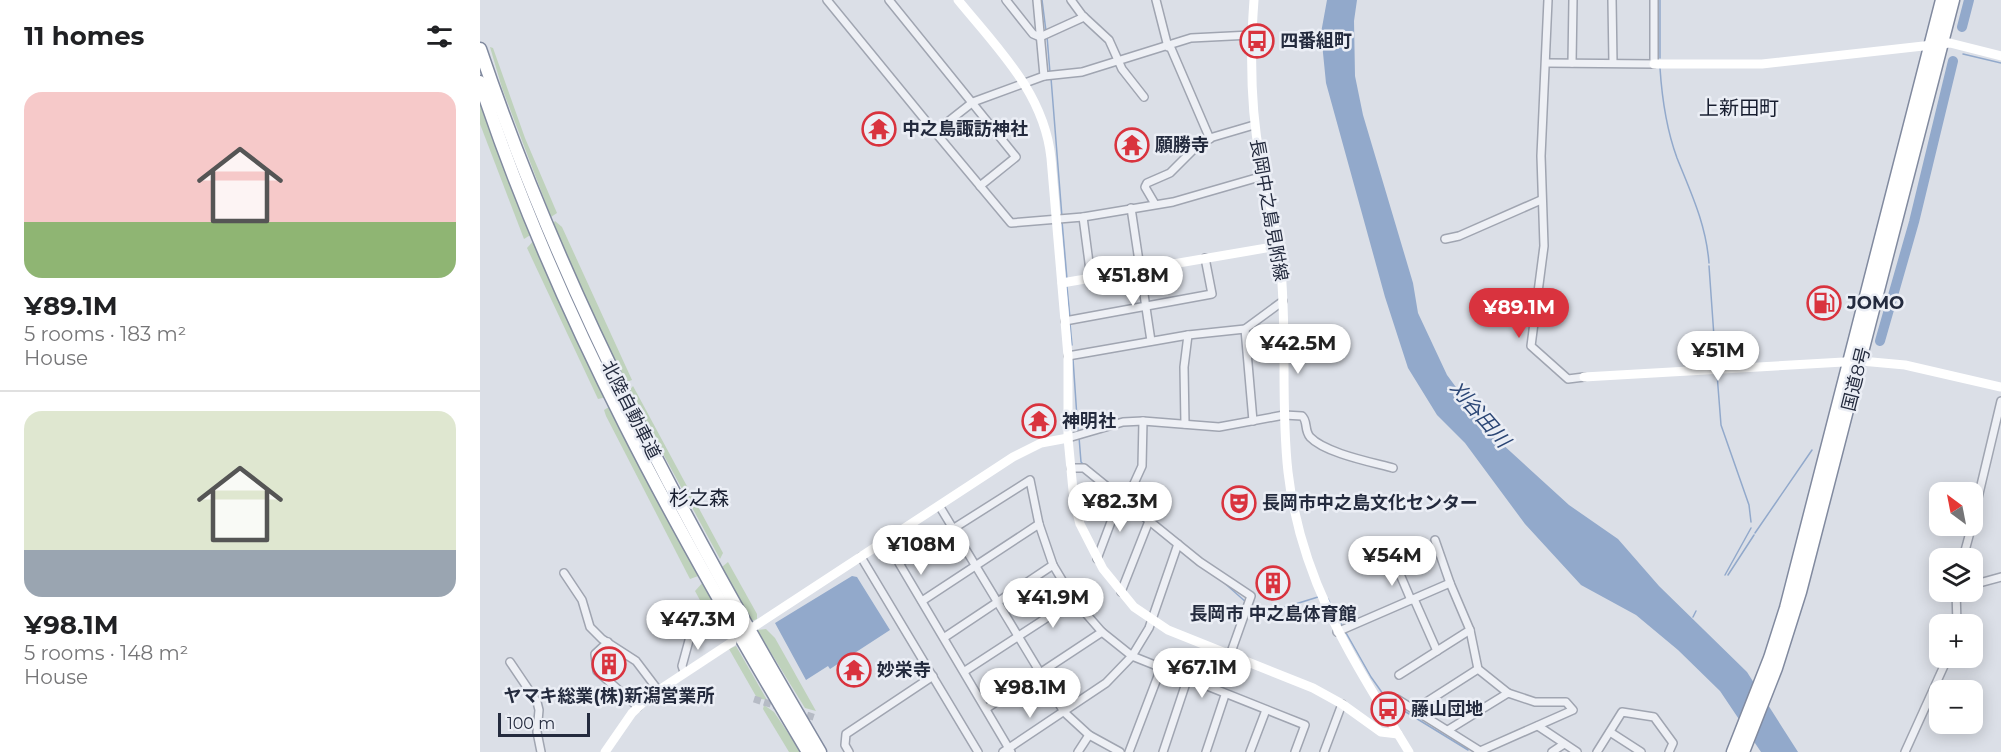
<!DOCTYPE html>
<html lang="en">
<head>
<meta charset="utf-8">
<style>
	:root { --surface:#fff; --page:#f6f6f6; --text:#202124; --muted:#757577; --line:#e0e0e0; --accent:#d9333e }
	body { margin:0; font-family:Montserrat,"Noto Sans JP",sans-serif; background:var(--page); color:var(--text); height:100vh; display:flex; flex-direction:column; font-size:22px; white-space:nowrap }
	* { box-sizing:border-box; margin:0 }
	p { font-size:20px; color:var(--muted) }
	.icon { flex:none; width:33px; height:33px; fill:none; stroke:currentColor; stroke-width:2; stroke-linecap:round; stroke-linejoin:round }
	.map { position:relative; flex:1; overflow:hidden }
	.side { display:flex; flex-direction:column; background:var(--surface); width:480px }
	.side>* { flex:none }
	.needle { width:39px; rotate:328deg }
	.buttons { position:absolute; left:1449px; top:482px; display:grid; gap:12px }
	.buttons a { display:grid; place-items:center; width:54px; height:54px; border-radius:12px; background:var(--surface); box-shadow:0 3px 15px #0003; font-size:30px }
	.scale { position:absolute; left:18px; bottom:15px; width:92px; box-sizing:border-box; padding-left:6px; border:3px solid #242b3e; border-top:0; font-size:16px; line-height:21px; white-space:nowrap; color:#242b3e; -webkit-text-stroke:4px #ebeef5; paint-order:stroke }
	.price { position:absolute; translate:-50% -51px; padding:0 14px; border-radius:21px; background:#fff; color:#222; font-size:20px; line-height:39px; filter:drop-shadow(0 2px 3px #0008) }
	.price::after { content:''; position:absolute; left:50%; top:36px; width:18px; height:14px; margin-left:-9px; background:inherit; clip-path:polygon(0 0,100% 0,50% 100%) }
	.price.current { background:var(--accent); color:#fff }
	ul { padding:0; list-style:none }
	li { display:grid; align-content:center; gap:12px; height:318px; padding:0 24px }
	li+li { border-top:2px solid var(--line) }
	li span { display:grid; place-items:center; height:186px; border-radius:18px; color:#555 }
	li>.icon { margin-inline-start:auto }
	span .icon { width:108px; height:108px; fill:#fffc; stroke-width:1 }
	li b { font-size:26px }
	h2 { display:flex; justify-content:space-between; align-items:center; height:72px; padding:0 24px; font-size:26px }
	main { display:flex; flex:1; min-height:0 }
	.map>svg:first-child { display:block }
	.green { fill:#bfd2bc }
	.water { fill:#92a9cb }
	.lines { fill:none; stroke-linecap:round; stroke-linejoin:round }
	.stream { stroke:#92a9cb; stroke-width:1.5 }
	.river { stroke:#92a9cb; stroke-width:10 }
	.street-tunnel { stroke:#b6bbc5; stroke-width:7; stroke-dasharray:7 3.5; stroke-linecap:butt }
	.street-casing { stroke:#a0a5b1; stroke-width:10 }
	.highway-casing { stroke:#818a9f; stroke-width:15 }
	.street { stroke:#eef0f5; stroke-width:7 }
	.secondary { stroke:#fff; stroke-width:9 }
	.highway { stroke:#fff; stroke-width:12 }
	.labels { text-anchor:middle; dominant-baseline:central; stroke-width:5; stroke-linejoin:round; paint-order:stroke }
	.poi-label { font-size:18px; font-weight:bold; fill:#242b3e; stroke:#ebeef5; text-anchor:start }
	.street-label { font-size:18px; fill:#242b3e; stroke:#ebeef5 }
	.neighbourhood-label { font-size:20px; fill:#171d2f; stroke:#ebeef5 }
	.water-label { font-size:20px; font-style:italic; fill:#2b4675; stroke:#ebeef5 }
</style>
</head>
<body>
<main>
<section class="side">
<h2>11 homes<svg class="icon" aria-label="filters" viewBox="0 0 24 24"><path d="M4 7h16M4 17h16"/><circle cx="9" cy="7" r="2"/><circle cx="15" cy="17" r="2"/></svg></h2>
<ul>
<li><span style="background:linear-gradient(#f6c9c9 70%,#8fb573 0)"><svg class="icon" aria-label="home" viewBox="0 0 24 24"><path d="M3 11l9-7 9 7M6 9v11h12V9"/></svg></span><div><b>¥89.1M</b><p>5 rooms · 183 m²</p><p>House</p></div></li>
<li><span style="background:linear-gradient(#dfe7d0 75%,#9aa5b1 0)"><svg class="icon" aria-label="home" viewBox="0 0 24 24"><path d="M3 11l9-7 9 7M6 9v11h12V9"/></svg></span><div><b>¥98.1M</b><p>5 rooms · 148 m²</p><p>House</p></div></li>
</ul>
</section>
<div class="map">
<svg width="1521" height="752" viewBox="0 0 1521 752">
	<rect width="100%" height="100%" fill="#dbdfe7"/>
	<g class="green">
		<path d="M 10,47 L 13,48 L 45,138 L 77,213 L 71,217 L 22,88 Z"/>
		<path d="M 0,91 L 52,234 L 44,239 L 0,124 Z"/>
		<path d="M 75,221 L 82,227 L 152,380 L 144,383 L 72,225 Z"/>
		<path d="M 55,239 L 127,397 L 118,399 L 47,248 Z"/>
		<path d="M 153,386 L 243,553 L 240,559 L 149,391 Z"/>
		<path d="M 129,407 L 133,407 L 221,575 L 210,579 L 126,416 L 124,410 Z"/>
		<path d="M 248,562 L 277,614 L 277,619 L 272,621 L 242,567 Z"/>
		<path d="M 225,580 L 254,633 L 241,639 L 215,591 Z"/>
		<path d="M 286,629 L 295,638 L 336,711 L 325,708 L 277,630 Z"/>
		<path d="M 256,646 L 287,700 L 277,698 L 249,649 Z"/>
		<path d="M 284,705 L 294,712 L 321,752 L 309,752 L 283,709 Z"/>
	</g>
	<g class="water">
		<path d="M 847,0 L 877,0 L 874,21 L 875,76 L 883,115 L 933,283 L 938,313 L 967,375 L 1009,432 L 1089,505 L 1138,539 L 1179,586 L 1267,672 L 1318,752 L 1281,752 L 1240,691 L 1198,650 L 1156,615 L 1101,585 L 1045,524 L 985,443 L 957,415 L 928,368 L 905,297 L 846,83 L 841,33 Z"/>
		<path d="M 372,576 L 377,577 L 410,630 L 350,669 L 348,666 L 326,680 L 295,623 Z"/>
	</g>
	<g class="lines">
		<g class="stream">
			<path d="M 562,0 L 566,31"/>
			<path d="M 567,36 L 570,73"/>
			<path d="M 1483,54 L 1521,63"/>
			<path d="M 1180,58 L 1180,0"/>
			<path d="M 1180,68 C 1182,99 1186,128 1197,158 C 1211,193 1226,224 1229,263"/>
			<path d="M 571,78 L 582,217"/>
			<path d="M 582,221 L 587,279"/>
			<path d="M 1229,266 L 1236,365"/>
			<path d="M 587,287 L 590,318"/>
			<path d="M 590,323 L 592,345"/>
			<path d="M 593,359 L 598,432"/>
			<path d="M 1237,374 L 1241,425 L 1269,505 L 1271,522"/>
			<path d="M 599,437 L 601,462 L 604,465"/>
			<path d="M 1275,533 L 1332,450"/>
			<path d="M 1245,575 L 1271,528"/>
			<path d="M 1248,575 L 1274,535"/>
			<path d="M 741,580 L 767,603"/>
			<path d="M 848,599 L 863,627"/>
			<path d="M 770,606 L 780,615 L 838,597"/>
			<path d="M 1213,617 L 1216,611"/>
			<path d="M 865,631 L 891,677 L 908,701 L 988,750"/>
		</g>
		<g class="river">
			<path d="M 1482,27 L 1489,0"/>
			<path d="M 1400,341 L 1434,222 L 1473,61"/>
		</g>
		<g class="street-tunnel">
			<path d="M 274,699 L 300,707"/>
			<path d="M 317,712 L 336,718"/>
		</g>
		<g class="street-casing">
			<g id="street">
				<path d="M 347,0 L 455,132 L 493,102 L 564,76 L 602,72 L 711,38 L 771,35"/>
				<path d="M 409,0 L 536,157 L 500,186"/>
				<path d="M 526,0 L 553,34 L 560,37 L 604,17"/>
				<path d="M 557,0 L 564,76"/>
				<path d="M 591,0 L 602,15 L 629,40 L 642,69 L 664,97"/>
				<path d="M 676,0 L 688,47"/>
				<path d="M 1068,0 L 1061,156 L 1064,246 L 1051,346 L 1088,379 L 1104,377"/>
				<path d="M 1132,0 L 1133,63"/>
				<path d="M 690,46 L 730,139"/>
				<path d="M 1067,63 L 1174,64 L 1174,0"/>
				<path d="M 1092,63 L 1093,0"/>
				<path d="M 455,132 L 531,223 L 603,217 L 693,202 L 783,176"/>
				<path d="M 706,145 L 774,125"/>
				<path d="M 675,204 L 665,187 L 667,183 L 690,173 L 713,150 L 712,144"/>
				<path d="M 651,208 L 671,341"/>
				<path d="M 603,217 L 611,278"/>
				<path d="M 965,239 L 979,236 L 1061,200"/>
				<path d="M 585,321 L 732,294 L 725,258"/>
				<path d="M 765,329 L 773,421"/>
				<path d="M 588,356 L 708,335 L 765,329 L 803,301"/>
				<path d="M 705,424 L 704,367 L 708,335"/>
				<path d="M 588,438 L 643,422 L 663,421 L 739,427 L 804,415 L 822,416 C 828,421 824,430 830,437 C 845,453 891,462 913,468"/>
				<path d="M 591,468 L 604,468 L 720,562 L 771,596 L 750,655"/>
				<path d="M 646,501 L 662,466 L 663,421"/>
				<path d="M 460,507 L 584,712 L 609,735 L 640,752"/>
				<path d="M 1492,523 L 1521,401"/>
				<path d="M 955,540 L 970,583"/>
				<path d="M 381,557 L 498,752"/>
				<path d="M 1483,558 L 1492,525"/>
				<path d="M 617,559 L 640,498"/>
				<path d="M 916,565 L 931,600"/>
				<path d="M 84,573 L 102,600 L 110,627 L 122,639 L 156,661 L 178,690"/>
				<path d="M 1492,585 L 1521,577"/>
				<path d="M 1476,591 L 1477,624"/>
				<path d="M 641,592 L 669,521"/>
				<path d="M 934,599 L 957,651"/>
				<path d="M 442,601 L 559,524"/>
				<path d="M 990,630 L 998,669 L 1028,693"/>
				<path d="M 857,632 L 970,583 L 990,630 L 919,675"/>
				<path d="M 465,637 L 573,565"/>
				<path d="M 128,642 L 115,654 L 117,671 L 158,707"/>
				<path d="M 30,662 L 57,702 L 59,710 L 57,732 L 61,752"/>
				<path d="M 485,671 L 594,600"/>
				<path d="M 204,672 L 202,666 L 211,633"/>
				<path d="M 917,699 L 1000,751"/>
				<path d="M 507,708 L 622,632"/>
				<path d="M 934,710 L 998,669"/>
				<path d="M 1058,726 L 1097,752"/>
				<path d="M 968,730 L 1028,693 L 1055,702 L 1086,702 L 1093,710 L 998,752"/>
				<path d="M 1130,732 L 1161,752"/>
				<path d="M 369,752 L 365,745 L 366,734 L 453,676"/>
				<path d="M 523,752 L 626,683 L 652,656 L 669,628 L 698,544"/>
				<path d="M 531,752 L 419,563 L 550,480 L 559,524 L 573,565 L 594,600 L 622,632 L 652,656 L 825,725 L 815,752"/>
				<path d="M 598,752 L 609,735"/>
				<path d="M 649,752 L 681,668"/>
				<path d="M 683,752 L 707,680"/>
				<path d="M 726,752 L 745,695"/>
				<path d="M 770,752 L 786,710"/>
				<path d="M 844,752 L 862,704"/>
				<path d="M 1072,752 L 1084,744"/>
				<path d="M 1117,752 L 1142,712 L 1174,717 L 1193,743 L 1189,752"/>
				<path d="M 1425,752 L 1468,657"/>
			</g>
		</g>
		<g class="highway-casing">
			<g id="highway">
				<path d="M 0,49 C 84,298 207,527 340,752"/>
				<path d="M 0,82 C 78,319 201,539 328,752"/>
				<path d="M 1253,752 L 1290,658 L 1306,608 L 1462,0"/>
				<path d="M 1263,752 L 1296,668 L 1320,592 L 1473,0"/>
			</g>
		</g>
		<use href="#street" class="street"/>
		<g class="secondary">
			<path d="M 478,0 C 518,49 564,93 571,158 L 588,356 L 588,438 L 594,501 L 600,524 L 623,569 L 654,607 L 688,630 L 833,688 L 862,704 L 901,732 L 918,734"/>
			<path d="M 774,0 C 770,53 770,105 780,158 C 786,192 796,225 800,260 C 808,330 800,402 808,472 C 821,582 873,660 929,752"/>
			<path d="M 1174,64 L 1282,64 L 1470,43 L 1521,56"/>
			<path d="M 582,283 L 798,246"/>
			<path d="M 1104,377 L 1381,361 L 1425,365 L 1521,387"/>
			<path d="M 275,626 L 533,457 L 561,443 L 588,438"/>
			<path d="M 125,752 L 152,713 L 170,696 L 252,642"/>
		</g>
		<use href="#highway" class="highway"/>
	</g>
	<defs>
		<g id="bus-ring" transform="scale(1.725)"><circle r="9.5" fill="#ebeef5" stroke="#d9333e" stroke-width="1.5"/><path d="M-5-6H5V4H4V6H2V4H-2V6H-4V4H-5ZM-3.5-4V0h7V-4ZM-3.5 1.2v1.5H-2V1.2ZM2 1.2v1.5H3.5V1.2Z" fill="#d9333e"/></g>
		<g id="temple-ring" transform="scale(1.725)"><circle r="9.5" fill="#ebeef5" stroke="#d9333e" stroke-width="1.5"/><path d="M0-6L5-2H3V0L6.5 2.5H4V6H1.5V3h-3V6H-4V2.5H-6.5L-3 0V-2H-5Z" fill="#d9333e"/></g>
		<g id="fuel-ring" transform="scale(1.725)"><circle r="9.5" fill="#ebeef5" stroke="#d9333e" stroke-width="1.5"/><path d="M-5.5-6h7V0h2V4h1.3V-2.5L3-4.5l.8-.8L6-3V5H2.5V1h-1V6h-7ZM-4.2-4.7v3.2H.2V-4.7Z" fill="#d9333e"/></g>
		<g id="theatre-ring" transform="scale(1.725)"><circle r="9.5" fill="#ebeef5" stroke="#d9333e" stroke-width="1.5"/><path d="M-5-5.5Q0-4 5-5.5V0Q5 5 0 6Q-5 5-5 0ZM-3.3-2.5H-1v1.5H-3.3ZM1-2.5H3.3v1.5H1ZM-2.8 1Q0 5.5 2.8 1Z" fill="#d9333e"/></g>
		<g id="building-ring" transform="scale(1.725)"><circle r="9.5" fill="#ebeef5" stroke="#d9333e" stroke-width="1.5"/><path d="M-4-6H4V6H1V3H-1V6H-4ZM-2.5-4.3h1.7v1.8h-1.7ZM.8-4.3h1.7v1.8H.8ZM-2.5-1h1.7V.8h-1.7ZM.8-1h1.7V.8H.8Z" fill="#d9333e"/></g>
	</defs>
	<g fill-rule="evenodd">
		<use href="#bus-ring" x="777" y="41"/>
		<use href="#temple-ring" x="399" y="129"/>
		<use href="#temple-ring" x="652" y="145"/>
		<use href="#fuel-ring" x="1344" y="303"/>
		<use href="#temple-ring" x="559" y="421"/>
		<use href="#theatre-ring" x="759" y="503"/>
		<use href="#building-ring" x="793" y="583"/>
		<use href="#building-ring" x="129" y="664"/>
		<use href="#temple-ring" x="374" y="670"/>
		<use href="#bus-ring" x="908" y="709"/>
	</g>
	<g class="labels">
		<g class="poi-label">
			<text x="800" y="41">四番組町</text>
			<text x="422" y="129">中之島諏訪神社</text>
			<text x="675" y="145">願勝寺</text>
			<text x="1367" y="303">JOMO</text>
			<text x="582" y="421">神明社</text>
			<text x="782" y="503">長岡市中之島文化センター</text>
			<text x="793" y="614" text-anchor="middle">長岡市 中之島体育館</text>
			<text x="397" y="670">妙栄寺</text>
			<text x="129" y="696" text-anchor="middle">ヤマキ総業(株)新潟営業所</text>
			<text x="931" y="709">藤山団地</text>
		</g>
		<g class="street-label">
			<text transform="translate(789 210) rotate(80)">長岡中之島見附線</text>
			<text transform="translate(1376 379) rotate(-76)">国道8号</text>
			<text transform="translate(151 410) rotate(63)">北陸自動車道</text>
		</g>
		<g class="neighbourhood-label">
			<text x="1259" y="108">上新田町</text>
			<text x="219" y="498">杉之森</text>
		</g>
		<g class="water-label">
			<text transform="translate(1000 414) rotate(49)">刈谷田川</text>
		</g>
	</g>
</svg>
<div class="buttons">
<a><svg class="needle" viewBox="-14 -14 28 28"><path d="M0-13l5 13h-10z" fill="#e53935"/><path d="M0 13l5-13h-10z" fill="#757577"/></svg></a>
<a><svg class="icon" aria-label="layers" viewBox="0 0 24 24"><path d="M12 4l9 5-9 5-9-5zM3 14l9 5 9-5"/></svg></a>
<a>+</a>
<a>−</a>
</div>
<div class="scale">100 m</div>
<b class="price" style="left:653px;top:307px">¥51.8M</b>
<b class="price current" style="left:1039px;top:339px">¥89.1M</b>
<b class="price" style="left:818px;top:375px">¥42.5M</b>
<b class="price" style="left:1238px;top:382px">¥51M</b>
<b class="price" style="left:640px;top:533px">¥82.3M</b>
<b class="price" style="left:441px;top:576px">¥108M</b>
<b class="price" style="left:912px;top:587px">¥54M</b>
<b class="price" style="left:573px;top:629px">¥41.9M</b>
<b class="price" style="left:218px;top:651px">¥47.3M</b>
<b class="price" style="left:722px;top:699px">¥67.1M</b>
<b class="price" style="left:550px;top:719px">¥98.1M</b>
</div>
</main>
</body>
</html>
